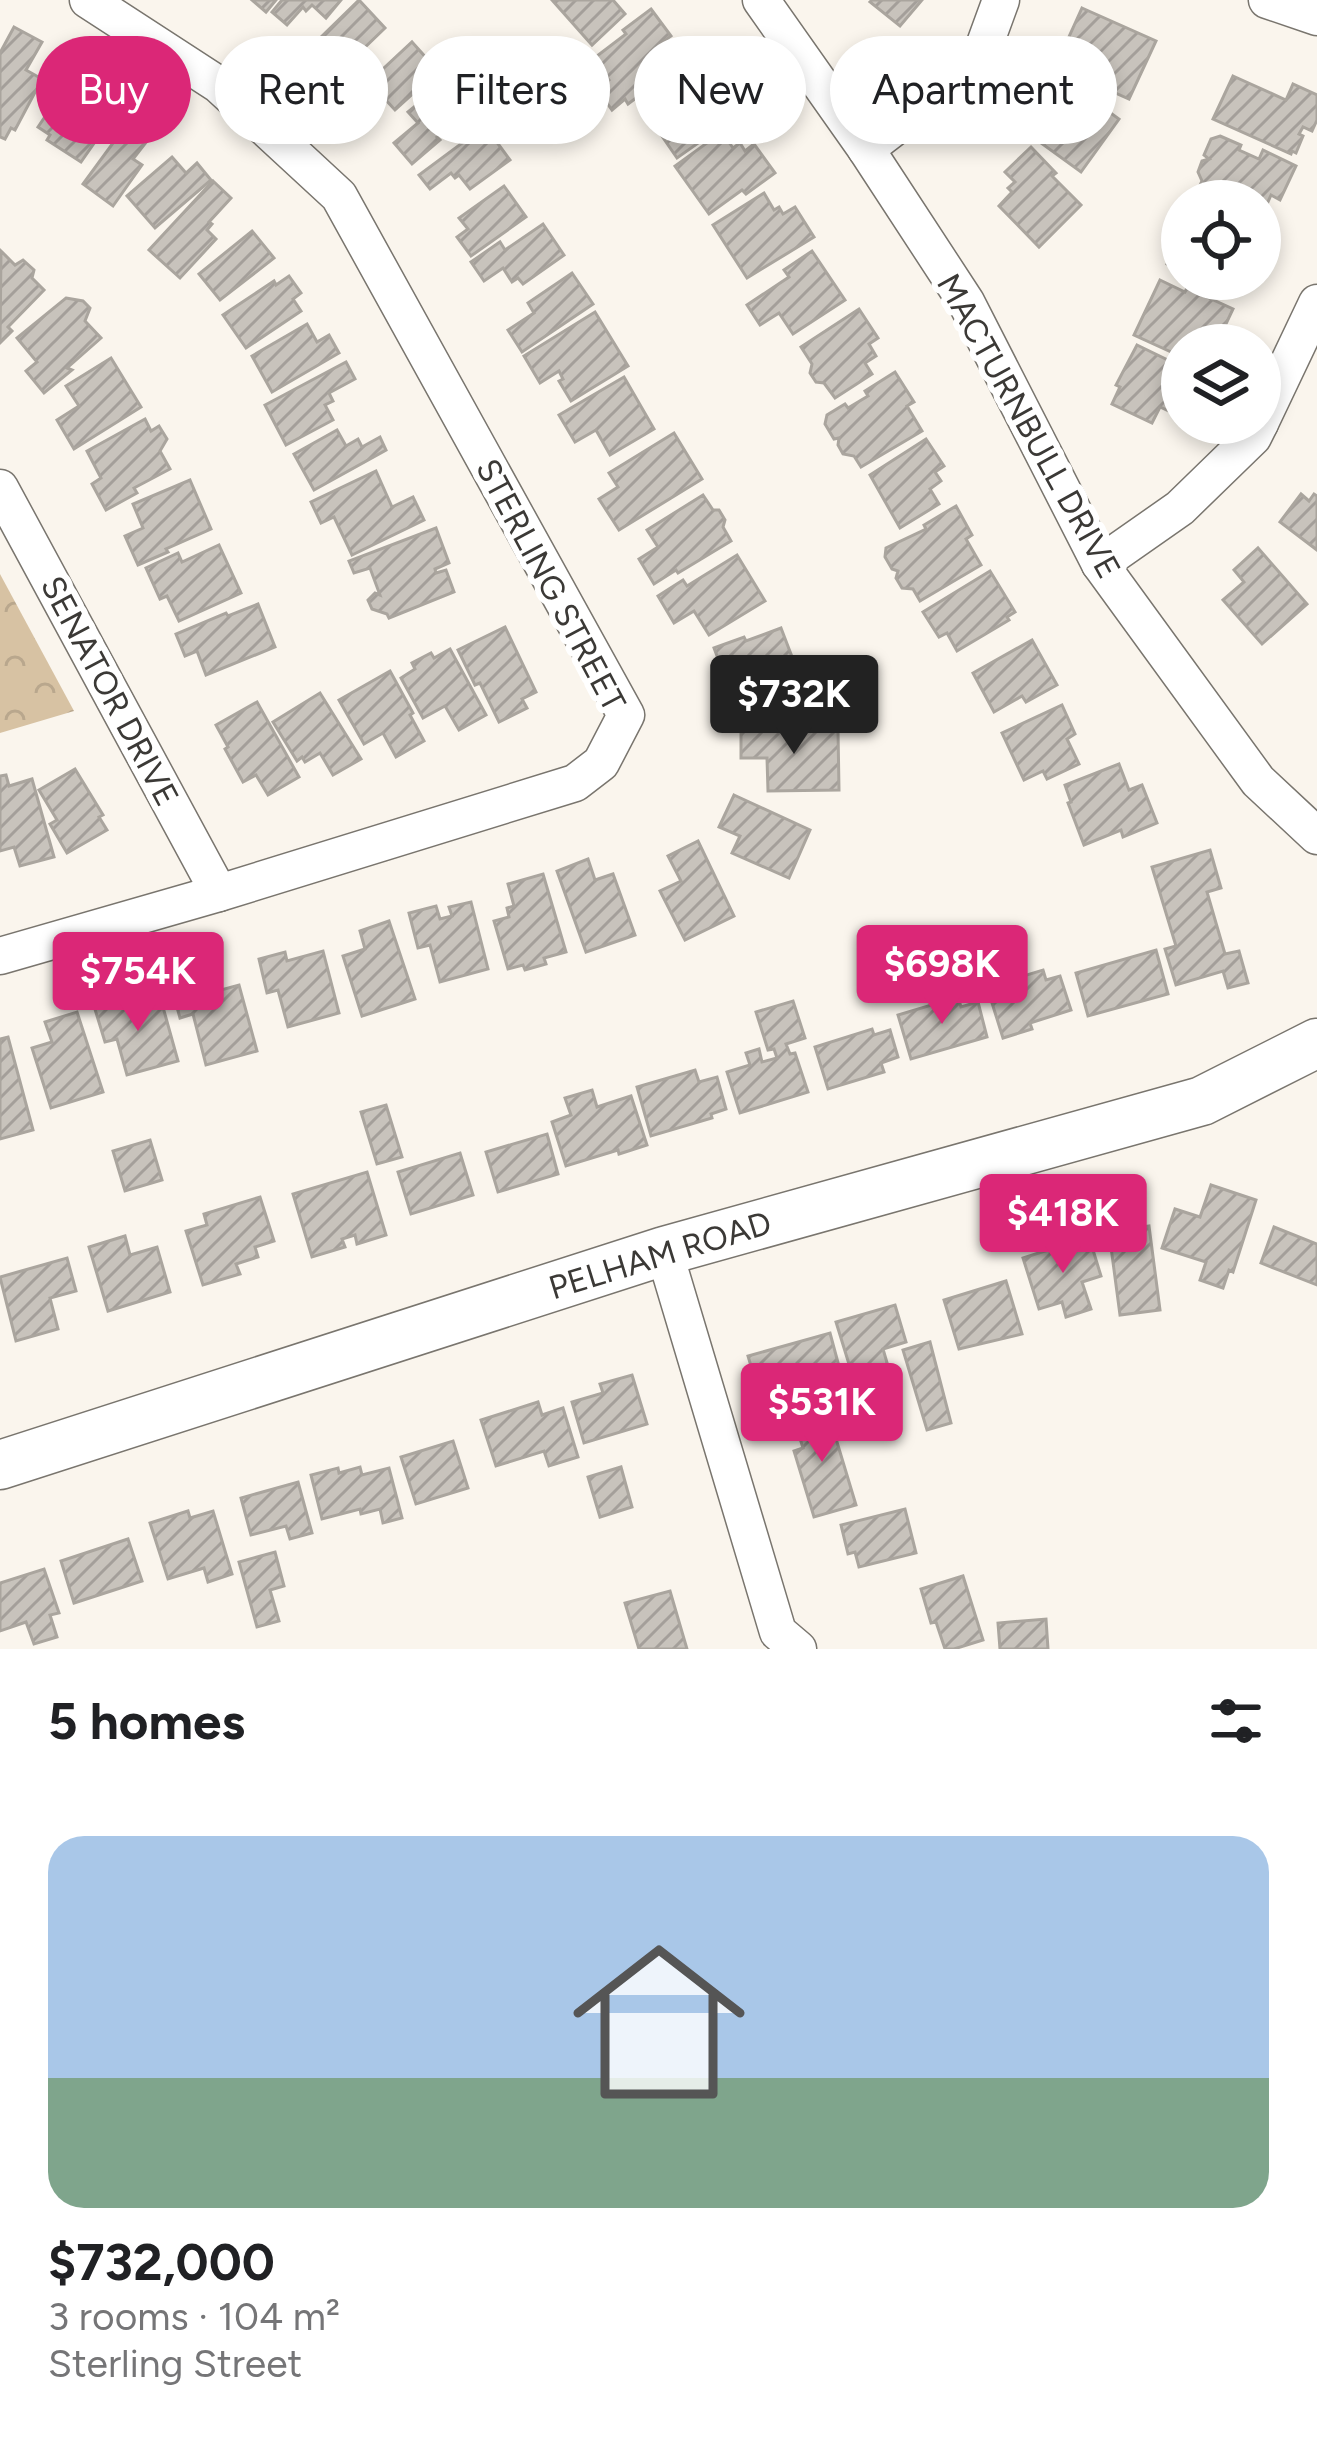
<!DOCTYPE html>
<html lang="en">
<head>
<meta charset="utf-8">
<style>
	:root { --surface:#fff; --page:#f6f6f6; --text:#202124; --muted:#757577; --accent:#db2777 }
	body { margin:0; font-family:Figtree,sans-serif; background:var(--page); color:var(--text); height:100vh; display:flex; flex-direction:column; font-size:45px; white-space:nowrap }
	* { box-sizing:border-box; margin:0 }
	p { font-size:39px; color:var(--muted) }
	.icon { flex:none; width:66px; height:66px; fill:none; stroke:currentColor; stroke-width:2; stroke-linecap:round; stroke-linejoin:round }
	.map { position:relative; height:1649px; overflow:hidden }
	.drawer { display:flex; flex-direction:column; background:var(--surface); flex:1 }
	.drawer>* { flex:none }
	.top-card { position:absolute; left:36px; top:36px; width:1245px; height:108px; display:flex; gap:24px }
	.tools { position:absolute; left:1161px; top:180px; display:grid; gap:24px }
	.tools a { display:grid; place-items:center; width:120px; height:120px; border-radius:50%; background:var(--surface); box-shadow:0 6px 18px #0003; font-size:60px }
	.price { position:absolute; translate:-50% -102px; padding:0 27px; border-radius:12px; background:var(--accent); color:#fff; font-size:39px; line-height:78px; filter:drop-shadow(0 3px 6px #0008) }
	.price::after { content:''; position:absolute; left:50%; top:72px; width:36px; height:27px; margin-left:-18px; background:inherit; clip-path:polygon(0 0,100% 0,50% 100%) }
	.price.selected { background:#222; color:#fff }
	ul { padding:0; list-style:none }
	li { display:grid; align-content:center; gap:24px; height:636px; padding:0 48px }
	li span { display:grid; place-items:center; height:372px; border-radius:36px; color:#555 }
	li>.icon { margin-inline-start:auto }
	span .icon { width:216px; height:216px; fill:#fffc; stroke-width:1 }
	li b { font-size:51px }
	h2 { display:flex; justify-content:space-between; align-items:center; height:144px; padding:0 48px; font-size:51px }
	.pill { padding:0 42px; border-radius:54px; background:var(--surface); box-shadow:0 6px 18px #0003; font-size:42px; line-height:108px }
	.pill.selected { background:var(--accent); color:#fff }
	.map>svg:first-child { display:block }
	.forest { fill:url(#forest-crowns) }
	.building { fill:url(#building-hatch); stroke:#aaa59e; stroke-width:3 }
	.lines { fill:none; stroke-linecap:round; stroke-linejoin:round }
	.minor-casing { stroke:#79756e; stroke-width:39 }
	.major-casing { stroke:#79756e; stroke-width:51 }
	.minor { stroke:#fff; stroke-width:36 }
	.major { stroke:#fff; stroke-width:48 }
	.labels { text-anchor:middle; dominant-baseline:central; stroke-width:12; stroke-linejoin:round; paint-order:stroke }
	.street-label { font-size:33px; fill:#3b3936; stroke:#fff }
</style>
</head>
<body>
<div class="map">
<svg width="1317" height="1649" viewBox="0 0 1317 1649">
	<defs>
		<pattern id="forest-crowns" width="20" height="18" patternUnits="userSpaceOnUse" patternTransform="scale(3)"><rect width="20" height="18" fill="#d7c2a3"/><path d="M2 6a3 3 0 1 1 6 0M12 15a3 3 0 1 1 6 0" fill="none" stroke="#b9a78d"/></pattern>
		<pattern id="building-hatch" width="6" height="6" patternUnits="userSpaceOnUse" patternTransform="scale(3)"><rect width="6" height="6" fill="#c8c3bc"/><path d="M-1 1l2-2M0 6l6-6M5 7l2-2" fill="none" stroke="#a49f9a"/></pattern>
	</defs>
	<rect width="100%" height="100%" fill="#faf5ed"/>
	<path class="forest" d="M 0,574 L 74,711 L 0,733 Z"/>
	<g class="building">
		<path d="M 252,0 L 276,0 L 266,12 Z"/>
		<path d="M 282,0 L 341,0 L 326,18 L 312,5 L 306,11 L 303,7 L 287,25 L 272,12 Z"/>
		<path d="M 359,0 L 385,28 L 336,75 L 321,59 L 327,53 L 316,42 Z"/>
		<path d="M 552,0 L 613,0 L 625,14 L 592,45 Z"/>
		<path d="M 872,0 L 922,0 L 900,26 L 870,2 Z"/>
		<path d="M 1082,8 L 1156,41 L 1129,99 L 1073,74 L 1085,47 L 1068,39 Z"/>
		<path d="M 651,9 L 671,36 L 660,44 L 666,52 L 661,55 L 672,71 L 628,104 L 625,99 L 612,110 L 597,89 L 609,80 L 593,59 L 626,34 L 623,30 Z"/>
		<path d="M 14,27 L 42,42 L 26,70 L 42,79 L 15,130 L 11,128 L 5,139 L 0,137 L 0,53 Z"/>
		<path d="M 412,42 L 438,71 L 395,110 L 384,98 L 371,111 L 356,94 Z"/>
		<path d="M 80,65 L 109,84 L 102,94 L 112,101 L 106,110 L 113,116 L 81,162 L 47,140 L 50,135 L 38,127 Z"/>
		<path d="M 690,68 L 706,91 L 713,86 L 735,117 L 677,158 L 644,110 L 661,99 L 656,92 Z"/>
		<path d="M 1057,74 L 1119,119 L 1081,172 L 1030,135 L 1047,113 L 1035,105 Z"/>
		<path d="M 1233,76 L 1286,100 L 1293,84 L 1317,95 L 1317,120 L 1312,131 L 1303,127 L 1299,134 L 1303,136 L 1296,153 L 1292,151 L 1291,154 L 1213,119 Z"/>
		<path d="M 449,78 L 473,107 L 437,137 L 440,140 L 412,164 L 394,143 L 418,123 L 408,112 Z"/>
		<path d="M 134,104 L 154,120 L 141,137 L 147,141 L 133,159 L 142,165 L 113,206 L 83,184 L 116,139 L 111,135 Z"/>
		<path d="M 485,126 L 510,160 L 470,189 L 459,175 L 455,178 L 451,173 L 430,189 L 419,175 Z"/>
		<path d="M 722,132 L 733,148 L 740,143 L 745,151 L 754,144 L 775,173 L 746,194 L 742,190 L 709,214 L 675,166 Z"/>
		<path d="M 1220,136 L 1241,145 L 1239,150 L 1259,159 L 1263,150 L 1296,166 L 1280,200 L 1271,195 L 1260,220 L 1260,201 L 1213,201 L 1196,194 L 1202,181 L 1198,172 L 1202,161 L 1209,159 L 1204,155 L 1211,139 Z"/>
		<path d="M 1031,147 L 1056,173 L 1052,176 L 1081,205 L 1039,247 L 999,206 L 1012,192 L 1008,188 L 1015,182 L 1005,172 Z"/>
		<path d="M 172,157 L 186,173 L 197,163 L 211,180 L 155,228 L 127,196 Z"/>
		<path d="M 213,181 L 231,198 L 209,222 L 212,224 L 207,230 L 216,239 L 180,278 L 149,250 Z"/>
		<path d="M 504,186 L 526,217 L 471,256 L 457,237 L 468,229 L 459,218 Z"/>
		<path d="M 764,193 L 774,210 L 779,207 L 783,214 L 795,207 L 814,237 L 747,278 L 713,225 Z"/>
		<path d="M 543,224 L 564,255 L 523,284 L 518,278 L 512,282 L 503,268 L 484,281 L 471,262 L 500,242 L 505,250 Z"/>
		<path d="M 1182,230 L 1182,271 L 1167,264 Z"/>
		<path d="M 252,231 L 274,258 L 220,300 L 199,274 Z"/>
		<path d="M 1,251 L 15,265 L 23,260 L 34,270 L 32,278 L 44,290 L 8,327 L 12,331 L 0,343 Z"/>
		<path d="M 812,251 L 845,300 L 793,334 L 779,313 L 760,325 L 747,305 L 789,277 L 784,270 Z"/>
		<path d="M 572,273 L 593,304 L 522,352 L 508,330 L 534,313 L 528,303 Z"/>
		<path d="M 289,276 L 301,293 L 293,299 L 301,311 L 246,348 L 223,315 L 274,281 L 276,285 Z"/>
		<path d="M 1160,280 L 1185,292 L 1187,288 L 1233,309 L 1217,343 L 1208,338 L 1204,345 L 1182,345 L 1182,357 L 1134,335 Z"/>
		<path d="M 66,298 L 83,301 L 90,308 L 85,321 L 101,338 L 67,368 L 72,370 L 44,393 L 26,371 L 37,362 L 17,338 Z"/>
		<path d="M 859,309 L 878,338 L 869,344 L 876,356 L 865,363 L 872,374 L 835,398 L 824,383 L 816,382 L 810,373 L 812,364 L 801,347 Z"/>
		<path d="M 595,312 L 628,366 L 571,401 L 559,381 L 563,379 L 559,371 L 540,383 L 524,356 Z"/>
		<path d="M 307,324 L 317,342 L 329,335 L 339,353 L 272,392 L 252,356 Z"/>
		<path d="M 1137,345 L 1182,367 L 1182,406 L 1177,404 L 1173,413 L 1160,407 L 1152,423 L 1112,404 L 1120,387 L 1116,385 Z"/>
		<path d="M 111,358 L 141,407 L 74,449 L 57,420 L 79,406 L 66,386 Z"/>
		<path d="M 346,362 L 355,379 L 329,393 L 333,401 L 325,405 L 333,420 L 286,445 L 265,405 Z"/>
		<path d="M 895,372 L 914,402 L 907,406 L 922,431 L 861,467 L 854,456 L 843,454 L 838,445 L 839,438 L 834,439 L 825,424 L 827,415 L 845,404 L 848,408 L 868,396 L 865,391 Z"/>
		<path d="M 624,377 L 654,429 L 610,455 L 596,430 L 575,442 L 559,415 Z"/>
		<path d="M 145,419 L 151,431 L 159,426 L 167,439 L 160,451 L 170,469 L 134,488 L 137,493 L 106,510 L 92,484 L 101,478 L 87,451 Z"/>
		<path d="M 337,430 L 346,446 L 358,439 L 362,447 L 380,437 L 386,450 L 314,490 L 294,454 Z"/>
		<path d="M 674,433 L 702,479 L 619,530 L 599,499 L 618,487 L 609,473 Z"/>
		<path d="M 926,439 L 944,466 L 935,472 L 941,481 L 930,489 L 939,504 L 900,528 L 870,475 Z"/>
		<path d="M 376,471 L 392,507 L 413,497 L 424,520 L 352,555 L 334,517 L 321,523 L 311,502 Z"/>
		<path d="M 190,480 L 211,529 L 166,549 L 168,552 L 138,565 L 125,536 L 143,528 L 133,504 Z"/>
		<path d="M 1301,494 L 1309,501 L 1314,494 L 1317,496 L 1317,550 L 1280,522 Z"/>
		<path d="M 703,495 L 713,510 L 719,510 L 725,520 L 723,527 L 731,541 L 678,573 L 676,570 L 654,584 L 639,559 L 658,547 L 647,530 Z"/>
		<path d="M 956,506 L 972,535 L 966,539 L 981,565 L 920,601 L 913,589 L 902,588 L 896,578 L 898,571 L 892,569 L 885,557 L 886,548 L 926,529 L 924,525 Z"/>
		<path d="M 436,528 L 449,563 L 435,569 L 436,573 L 446,570 L 454,592 L 389,618 L 387,614 L 372,609 L 368,600 L 375,593 L 380,595 L 370,568 L 354,573 L 349,561 Z"/>
		<path d="M 219,545 L 241,593 L 179,621 L 167,596 L 160,599 L 146,568 L 178,553 L 182,562 Z"/>
		<path d="M 1258,548 L 1307,604 L 1262,644 L 1223,600 L 1244,582 L 1234,570 Z"/>
		<path d="M 737,555 L 765,601 L 709,635 L 694,611 L 674,623 L 658,596 L 683,580 L 687,586 Z"/>
		<path d="M 990,571 L 1015,612 L 1007,617 L 1009,620 L 957,651 L 947,633 L 939,637 L 923,612 Z"/>
		<path d="M 258,604 L 275,647 L 206,675 L 197,651 L 185,656 L 176,634 L 226,613 L 228,616 Z"/>
		<path d="M 505,627 L 536,692 L 522,699 L 527,708 L 499,722 L 480,683 L 475,685 L 458,650 Z"/>
		<path d="M 781,628 L 802,683 L 760,699 L 750,671 L 726,680 L 714,648 L 744,637 L 746,641 Z"/>
		<path d="M 1032,640 L 1057,685 L 1026,702 L 1022,696 L 994,712 L 973,673 Z"/>
		<path d="M 450,649 L 486,715 L 459,730 L 445,706 L 423,718 L 401,678 L 415,669 L 412,663 L 431,653 L 434,658 Z"/>
		<path d="M 390,671 L 413,713 L 410,715 L 424,741 L 396,757 L 383,733 L 364,744 L 339,700 Z"/>
		<path d="M 320,693 L 361,759 L 333,775 L 320,753 L 305,762 L 302,757 L 297,761 L 273,722 Z"/>
		<path d="M 257,702 L 299,777 L 268,795 L 256,775 L 243,782 L 225,749 L 228,747 L 216,725 Z"/>
		<path d="M 1062,705 L 1075,734 L 1067,739 L 1079,764 L 1047,779 L 1043,771 L 1024,780 L 1002,733 Z"/>
		<path d="M 741,723 L 777,723 L 777,731 L 838,730 L 839,790 L 768,791 L 767,758 L 741,758 Z"/>
		<path d="M 1119,764 L 1129,790 L 1142,785 L 1157,823 L 1123,837 L 1121,830 L 1084,845 L 1068,803 L 1071,802 L 1065,785 Z"/>
		<path d="M 75,769 L 103,815 L 99,817 L 107,830 L 67,853 L 50,824 L 57,820 L 39,790 Z"/>
		<path d="M 6,775 L 9,786 L 32,779 L 54,857 L 20,866 L 14,847 L 0,851 L 0,776 Z"/>
		<path d="M 734,795 L 810,830 L 789,878 L 732,853 L 740,836 L 719,827 Z"/>
		<path d="M 698,841 L 734,916 L 685,940 L 660,891 L 681,881 L 668,856 Z"/>
		<path d="M 1210,850 L 1221,888 L 1207,892 L 1225,954 L 1239,951 L 1248,983 L 1228,988 L 1223,971 L 1176,985 L 1165,949 L 1176,946 L 1152,867 Z"/>
		<path d="M 588,859 L 595,880 L 613,874 L 635,935 L 586,952 L 557,871 Z"/>
		<path d="M 543,874 L 566,952 L 544,958 L 546,964 L 525,970 L 523,965 L 508,969 L 494,921 L 509,917 L 507,908 L 514,906 L 508,884 Z"/>
		<path d="M 471,902 L 488,969 L 440,982 L 430,945 L 418,948 L 409,913 L 436,906 L 440,919 L 452,916 L 449,907 Z"/>
		<path d="M 389,921 L 415,999 L 362,1016 L 343,956 L 365,949 L 360,931 Z"/>
		<path d="M 1156,950 L 1168,994 L 1088,1016 L 1076,973 Z"/>
		<path d="M 323,951 L 339,1013 L 288,1027 L 278,990 L 267,993 L 259,959 L 285,952 L 287,961 Z"/>
		<path d="M 1043,970 L 1046,980 L 1060,976 L 1071,1010 L 1030,1023 L 1032,1029 L 1003,1038 L 987,987 Z"/>
		<path d="M 202,978 L 209,1003 L 220,1001 L 217,991 L 239,985 L 257,1051 L 206,1065 L 193,1014 L 180,1018 L 171,986 Z"/>
		<path d="M 127,997 L 130,1008 L 161,1000 L 178,1061 L 127,1075 L 117,1039 L 105,1042 L 94,1006 Z"/>
		<path d="M 958,997 L 961,1007 L 978,1002 L 987,1037 L 911,1059 L 898,1015 Z"/>
		<path d="M 793,1001 L 805,1038 L 786,1044 L 790,1054 L 795,1053 L 808,1092 L 740,1113 L 727,1072 L 750,1065 L 746,1053 L 759,1049 L 762,1062 L 777,1058 L 774,1049 L 768,1050 L 756,1012 Z"/>
		<path d="M 77,1012 L 103,1092 L 51,1108 L 32,1048 L 52,1042 L 45,1022 Z"/>
		<path d="M 872,1029 L 874,1035 L 890,1030 L 898,1057 L 881,1063 L 884,1072 L 828,1089 L 815,1047 Z"/>
		<path d="M 8,1037 L 33,1130 L 0,1139 L 0,1039 Z"/>
		<path d="M 695,1070 L 699,1082 L 717,1077 L 726,1109 L 711,1114 L 712,1118 L 651,1136 L 637,1087 Z"/>
		<path d="M 592,1090 L 597,1107 L 631,1096 L 647,1145 L 619,1154 L 618,1150 L 566,1166 L 552,1122 L 571,1115 L 565,1098 Z"/>
		<path d="M 386,1105 L 402,1157 L 377,1164 L 361,1112 Z"/>
		<path d="M 547,1134 L 558,1174 L 498,1192 L 486,1152 Z"/>
		<path d="M 150,1140 L 162,1180 L 125,1191 L 113,1151 Z"/>
		<path d="M 460,1153 L 473,1195 L 411,1214 L 398,1172 Z"/>
		<path d="M 367,1172 L 386,1235 L 357,1244 L 355,1235 L 342,1239 L 345,1247 L 312,1257 L 293,1194 Z"/>
		<path d="M 1211,1185 L 1256,1200 L 1233,1272 L 1229,1270 L 1223,1288 L 1200,1280 L 1206,1262 L 1162,1248 L 1175,1209 L 1200,1217 Z"/>
		<path d="M 260,1197 L 274,1241 L 255,1247 L 258,1257 L 236,1264 L 240,1274 L 203,1285 L 186,1231 L 207,1225 L 204,1214 Z"/>
		<path d="M 1149,1226 L 1160,1310 L 1120,1315 L 1109,1232 Z"/>
		<path d="M 1274,1227 L 1317,1244 L 1317,1285 L 1261,1263 Z"/>
		<path d="M 125,1236 L 130,1255 L 157,1247 L 170,1292 L 108,1311 L 89,1247 Z"/>
		<path d="M 1089,1237 L 1101,1276 L 1082,1282 L 1091,1309 L 1066,1317 L 1062,1302 L 1039,1309 L 1023,1258 Z"/>
		<path d="M 67,1258 L 76,1291 L 50,1298 L 58,1329 L 16,1341 L 0,1277 Z"/>
		<path d="M 1006,1281 L 1022,1334 L 959,1349 L 944,1300 Z"/>
		<path d="M 895,1305 L 906,1342 L 883,1349 L 888,1366 L 853,1377 L 836,1322 Z"/>
		<path d="M 830,1333 L 840,1370 L 759,1393 L 748,1356 Z"/>
		<path d="M 930,1342 L 951,1423 L 927,1430 L 903,1350 Z"/>
		<path d="M 632,1375 L 647,1424 L 584,1443 L 572,1402 L 603,1393 L 600,1384 Z"/>
		<path d="M 538,1402 L 542,1415 L 563,1408 L 578,1457 L 549,1466 L 544,1451 L 496,1466 L 481,1420 Z"/>
		<path d="M 827,1409 L 856,1505 L 814,1517 L 794,1451 L 803,1448 L 794,1419 Z"/>
		<path d="M 453,1441 L 468,1488 L 416,1504 L 401,1457 Z"/>
		<path d="M 360,1467 L 362,1475 L 389,1468 L 402,1518 L 383,1523 L 380,1509 L 361,1514 L 360,1509 L 322,1519 L 311,1475 L 338,1468 L 339,1473 Z"/>
		<path d="M 621,1467 L 632,1507 L 600,1517 L 588,1477 Z"/>
		<path d="M 298,1482 L 312,1533 L 290,1539 L 286,1526 L 251,1535 L 241,1498 Z"/>
		<path d="M 905,1509 L 916,1553 L 859,1567 L 855,1552 L 848,1554 L 841,1525 Z"/>
		<path d="M 188,1511 L 190,1518 L 213,1511 L 232,1574 L 208,1582 L 204,1568 L 168,1579 L 150,1523 Z"/>
		<path d="M 128,1539 L 142,1581 L 74,1603 L 61,1561 Z"/>
		<path d="M 275,1552 L 284,1586 L 270,1590 L 279,1621 L 257,1627 L 239,1562 Z"/>
		<path d="M 44,1569 L 59,1613 L 50,1615 L 57,1637 L 34,1644 L 26,1622 L 0,1631 L 0,1583 Z"/>
		<path d="M 963,1576 L 983,1640 L 954,1649 L 945,1649 L 936,1622 L 931,1623 L 921,1589 Z"/>
		<path d="M 670,1591 L 687,1649 L 639,1649 L 625,1603 Z"/>
		<path d="M 1046,1619 L 1048,1649 L 1000,1649 L 998,1623 Z"/>
	</g>
	<g class="lines">
		<g class="minor-casing">
			<g id="minor">
				<path d="M 761,0 L 866,149 L 966,302 L 1100,564 L 1258,781 L 1317,836"/>
				<path d="M 1267,0 L 1317,17"/>
				<path d="M 866,149 L 978,63 L 1001,0"/>
				<path d="M 1260,423 L 1317,303"/>
				<path d="M 0,488 L 219,893"/>
				<path d="M 1100,564 L 1180,508 L 1253,437 L 1260,423"/>
				<path d="M 0,956 L 219,893 L 575,783 L 601,763 L 626,715 L 339,196 L 219,85 L 88,0"/>
				<path d="M 664,1251 L 778,1632 L 798,1649"/>
			</g>
		</g>
		<g class="major-casing">
			<path id="major" d="M 0,1465 L 664,1251 L 1202,1101 L 1317,1043"/>
		</g>
		<use href="#minor" class="minor"/>
		<use href="#major" class="major"/>
	</g>
	<g class="labels">
		<g class="street-label">
			<text transform="translate(1029 426) rotate(61)">MACTURNBULL DRIVE</text>
			<text transform="translate(551 585) rotate(62)">STERLING STREET</text>
			<text transform="translate(110 691) rotate(62)">SENATOR DRIVE</text>
			<text transform="translate(660 1255) rotate(-17)">PELHAM ROAD</text>
		</g>
	</g>
</svg>
<div class="tools">
<a><svg class="icon" aria-label="locate" viewBox="0 0 24 24"><circle cx="12" cy="12" r="6"/><path d="M12 2v4M12 18v4M2 12h4M18 12h4"/></svg></a>
<a><svg class="icon" aria-label="layers" viewBox="0 0 24 24"><path d="M12 4l9 5-9 5-9-5zM3 14l9 5 9-5"/></svg></a>
</div>
<b class="price selected" style="left:794px;top:757px">$732K</b>
<b class="price" style="left:942px;top:1027px">$698K</b>
<b class="price" style="left:138px;top:1034px">$754K</b>
<b class="price" style="left:1063px;top:1276px">$418K</b>
<b class="price" style="left:822px;top:1465px">$531K</b>
<div class="top-card">
<a class="pill selected">Buy</a>
<a class="pill">Rent</a>
<a class="pill">Filters</a>
<a class="pill">New</a>
<a class="pill">Apartment</a>
</div>
</div>
<section class="drawer">
<h2>5 homes<svg class="icon" aria-label="filters" viewBox="0 0 24 24"><path d="M4 7h16M4 17h16"/><circle cx="9" cy="7" r="2"/><circle cx="15" cy="17" r="2"/></svg></h2>
<ul>
<li><span style="background:linear-gradient(#a9c7e8 65%,#7fa58c 0)"><svg class="icon" aria-label="home" viewBox="0 0 24 24"><path d="M3 11l9-7 9 7M6 9v11h12V9"/></svg></span><div><b>$732,000</b><p>3 rooms · 104 m²</p><p>Sterling Street</p></div></li>
</ul>
</section>
</body>
</html>
